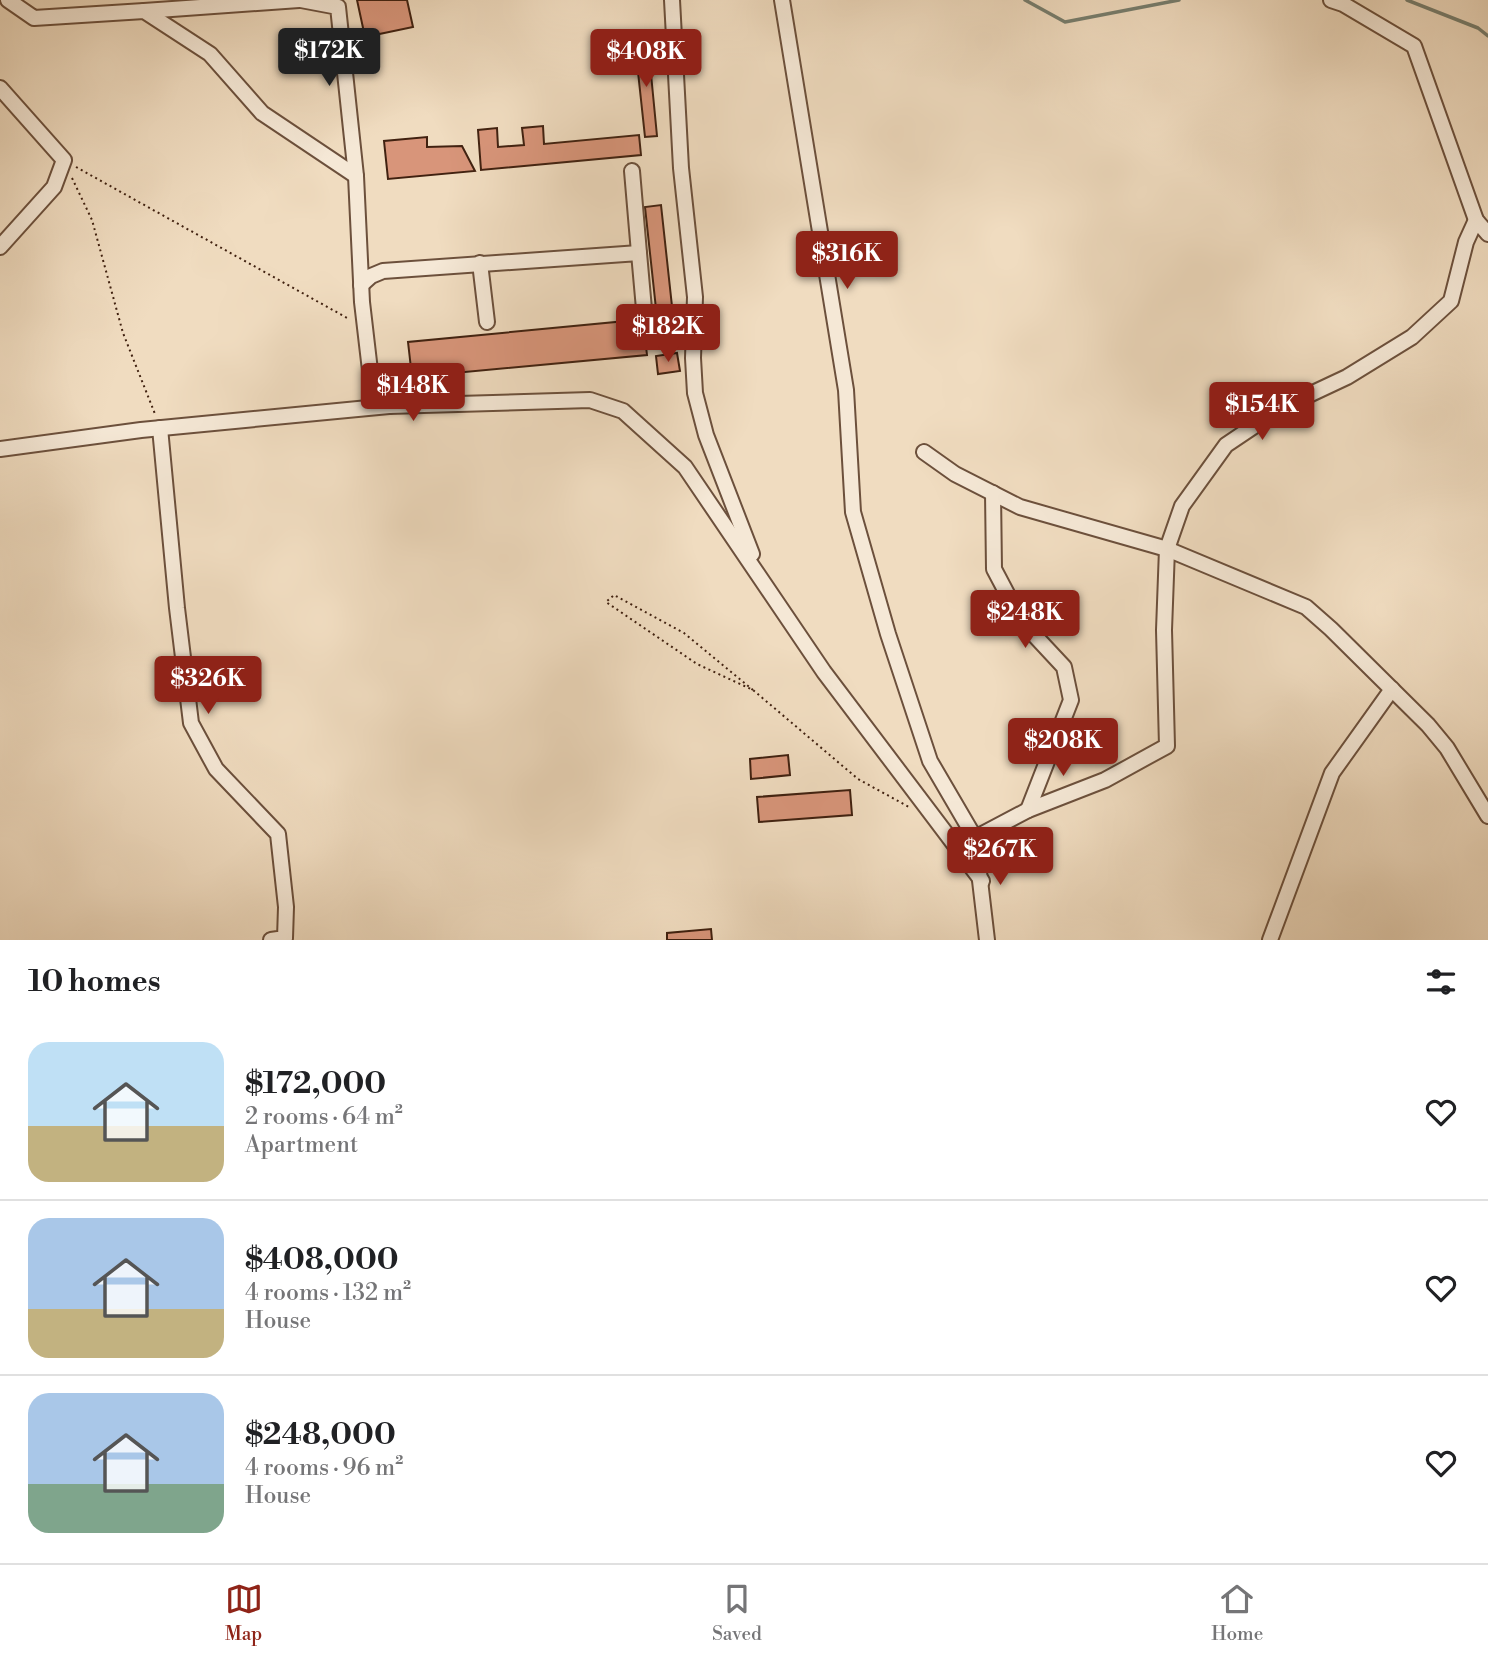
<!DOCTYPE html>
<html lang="en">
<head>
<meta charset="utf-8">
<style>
	:root { --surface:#fff; --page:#f2f2f2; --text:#202124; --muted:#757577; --line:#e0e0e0; --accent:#8f2418 }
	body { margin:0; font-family:"Libre Bodoni",serif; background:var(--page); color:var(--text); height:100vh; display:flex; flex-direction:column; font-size:26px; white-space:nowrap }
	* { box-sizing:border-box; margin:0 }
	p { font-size:23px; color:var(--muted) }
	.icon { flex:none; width:38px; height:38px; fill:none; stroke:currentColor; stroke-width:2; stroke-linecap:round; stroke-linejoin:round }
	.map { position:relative; height:940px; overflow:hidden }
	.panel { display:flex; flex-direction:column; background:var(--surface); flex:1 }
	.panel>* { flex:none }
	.price { position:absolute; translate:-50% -60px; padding:0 16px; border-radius:7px; background:var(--accent); color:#fff; font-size:23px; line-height:46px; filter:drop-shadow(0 2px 4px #0008) }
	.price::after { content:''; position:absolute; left:50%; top:42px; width:21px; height:16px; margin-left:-10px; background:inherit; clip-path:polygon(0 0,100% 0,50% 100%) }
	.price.active { background:#222; color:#fff }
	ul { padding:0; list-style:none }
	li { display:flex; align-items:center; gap:21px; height:175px; padding:0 28px }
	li+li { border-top:2px solid var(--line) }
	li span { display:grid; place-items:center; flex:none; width:196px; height:140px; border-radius:21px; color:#555 }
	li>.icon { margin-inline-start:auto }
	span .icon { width:84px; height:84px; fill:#fffc; stroke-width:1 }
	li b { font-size:30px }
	h2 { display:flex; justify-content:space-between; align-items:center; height:84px; padding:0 28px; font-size:30px }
	.tabs { display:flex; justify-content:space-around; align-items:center; height:98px; border-top:2px solid var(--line); background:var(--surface); font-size:19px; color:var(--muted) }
	.tabs a { display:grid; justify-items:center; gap:4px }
	.tabs .active { color:var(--accent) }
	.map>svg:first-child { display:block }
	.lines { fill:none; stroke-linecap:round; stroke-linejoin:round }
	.stream { stroke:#777e6e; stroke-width:3.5 }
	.building { fill:#d8957a; stroke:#402110; stroke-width:2 }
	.minor-casing { stroke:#6c503c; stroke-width:18 }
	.path { stroke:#402110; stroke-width:2; stroke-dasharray:2 3.5; stroke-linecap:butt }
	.minor { stroke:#f5e8d6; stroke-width:14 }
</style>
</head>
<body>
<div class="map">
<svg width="1488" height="940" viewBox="0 0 1488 940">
	<rect width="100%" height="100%" fill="#f0dcc0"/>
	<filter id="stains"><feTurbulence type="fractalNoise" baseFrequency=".00286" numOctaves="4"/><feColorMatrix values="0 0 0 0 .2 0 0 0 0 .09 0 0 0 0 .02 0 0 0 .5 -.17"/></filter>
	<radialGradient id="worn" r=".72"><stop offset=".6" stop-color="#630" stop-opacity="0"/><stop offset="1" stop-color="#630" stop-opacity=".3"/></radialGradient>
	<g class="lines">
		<g class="stream">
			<path d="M 1025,0 L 1065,22 L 1179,0"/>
			<path d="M 1407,0 L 1478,28 L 1488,36"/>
		</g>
	</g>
	<g class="building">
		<path d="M 357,0 L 407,0 L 413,27 L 365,37 Z"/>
		<path d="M 648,43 L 657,136 L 645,137 L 635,44 Z"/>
		<path d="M 543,126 L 544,144 L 639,135 L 641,155 L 481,170 L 478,130 L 497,128 L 498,147 L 524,145 L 522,128 Z"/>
		<path d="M 427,137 L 427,147 L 462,146 L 475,171 L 388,179 L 384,141 Z"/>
		<path d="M 661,205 L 675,334 L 645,338 L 647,355 L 412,377 L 408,342 L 657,318 L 645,207 Z"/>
		<path d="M 677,353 L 680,371 L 658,374 L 656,356 Z"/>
		<path d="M 788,755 L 790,775 L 751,779 L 750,759 Z"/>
		<path d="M 850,790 L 852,815 L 759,822 L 757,797 Z"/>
		<path d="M 711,929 L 712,940 L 667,940 L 667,933 Z"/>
	</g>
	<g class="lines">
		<g class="minor-casing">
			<g id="minor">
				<path d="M 8,0 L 34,18 L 144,11 L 210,54 L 262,113 L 356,176"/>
				<path d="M 301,0 L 338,7 L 356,176 L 362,302 L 371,379 L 389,406"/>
				<path d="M 672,0 L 681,168 L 695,297 L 693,358 L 695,393 L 706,435 L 752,554"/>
				<path d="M 782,0 L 846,390 L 853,512 L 888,634 L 930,761 L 975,838 L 987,940"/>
				<path d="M 1331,0 L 1343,4 L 1414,46 L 1476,220 L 1488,234"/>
				<path d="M 144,11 L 299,0"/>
				<path d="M 0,88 L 64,160 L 54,187 L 0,247"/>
				<path d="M 632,171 L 639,253"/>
				<path d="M 480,263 L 487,322"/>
				<path d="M 361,285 L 371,276 L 383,271 L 639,253 L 644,309"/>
				<path d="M 160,428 L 177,608 L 191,723 L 216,769 L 278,834 L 286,907 L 285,938 L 271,940"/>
				<path d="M 0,449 L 141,430 L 389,406 L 590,400 L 623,411 L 685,467 L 824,672 L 982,881"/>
				<path d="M 924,452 L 955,474 L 1020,507 L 1167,549 L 1306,607 L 1331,629 L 1428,725 L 1447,748 L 1488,816"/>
				<path d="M 993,493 L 994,569 L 1022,622 L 1064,667 L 1071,700 L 1028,810"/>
				<path d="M 975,838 L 1028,810 L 1105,780 L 1167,746 L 1164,630 L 1167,549 L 1182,506 L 1226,445 L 1281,408 L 1347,377 L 1412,337 L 1451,301 L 1466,242 L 1476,220"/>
				<path d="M 1270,940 L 1332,773 L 1392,689"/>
			</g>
		</g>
		<g class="path">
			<path d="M 76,167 L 349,319"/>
			<path d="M 72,178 L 92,220 L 123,333 L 155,414"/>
			<path d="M 753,690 L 684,633 L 614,595 L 606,602 L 697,664 L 753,690 L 858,779 L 909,807"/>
		</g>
		<use href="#minor" class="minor"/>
	</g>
	<rect width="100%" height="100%" filter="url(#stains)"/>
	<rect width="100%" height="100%" fill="url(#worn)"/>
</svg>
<b class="price active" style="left:329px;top:88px">$172K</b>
<b class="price" style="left:646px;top:89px">$408K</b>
<b class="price" style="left:847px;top:291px">$316K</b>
<b class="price" style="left:668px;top:364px">$182K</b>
<b class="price" style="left:413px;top:423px">$148K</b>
<b class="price" style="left:1262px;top:442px">$154K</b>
<b class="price" style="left:1025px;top:650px">$248K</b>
<b class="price" style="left:208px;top:716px">$326K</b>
<b class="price" style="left:1063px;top:778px">$208K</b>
<b class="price" style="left:1000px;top:887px">$267K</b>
</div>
<section class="panel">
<h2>10 homes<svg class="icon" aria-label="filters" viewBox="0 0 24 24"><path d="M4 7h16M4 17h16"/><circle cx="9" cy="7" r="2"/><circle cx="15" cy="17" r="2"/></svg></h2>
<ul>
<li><span style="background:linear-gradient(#bfe0f5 60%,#c2b280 0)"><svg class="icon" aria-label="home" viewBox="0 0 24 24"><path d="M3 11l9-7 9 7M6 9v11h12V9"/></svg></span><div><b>$172,000</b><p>2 rooms · 64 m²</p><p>Apartment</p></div><svg class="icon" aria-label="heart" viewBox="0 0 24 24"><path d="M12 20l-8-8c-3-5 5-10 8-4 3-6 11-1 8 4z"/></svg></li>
<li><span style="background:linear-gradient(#a9c7e8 65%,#c2b280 0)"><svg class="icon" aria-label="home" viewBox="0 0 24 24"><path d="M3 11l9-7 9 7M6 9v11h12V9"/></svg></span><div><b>$408,000</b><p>4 rooms · 132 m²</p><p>House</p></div><svg class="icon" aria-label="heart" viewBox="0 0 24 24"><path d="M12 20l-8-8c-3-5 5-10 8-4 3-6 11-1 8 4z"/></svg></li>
<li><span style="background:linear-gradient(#a9c7e8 65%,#7fa58c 0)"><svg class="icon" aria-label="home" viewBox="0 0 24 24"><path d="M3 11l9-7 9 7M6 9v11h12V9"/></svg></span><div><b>$248,000</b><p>4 rooms · 96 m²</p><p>House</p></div><svg class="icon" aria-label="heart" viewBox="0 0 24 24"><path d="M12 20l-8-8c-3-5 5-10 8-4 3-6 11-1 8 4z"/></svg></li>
</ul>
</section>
<nav class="tabs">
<a class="active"><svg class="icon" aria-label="map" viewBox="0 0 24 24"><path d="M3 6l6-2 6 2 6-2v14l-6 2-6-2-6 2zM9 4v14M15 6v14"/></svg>Map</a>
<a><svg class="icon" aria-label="saved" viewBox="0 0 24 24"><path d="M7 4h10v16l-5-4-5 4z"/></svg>Saved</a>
<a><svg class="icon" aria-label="home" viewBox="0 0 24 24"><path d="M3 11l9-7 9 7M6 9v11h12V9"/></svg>Home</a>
</nav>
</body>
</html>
